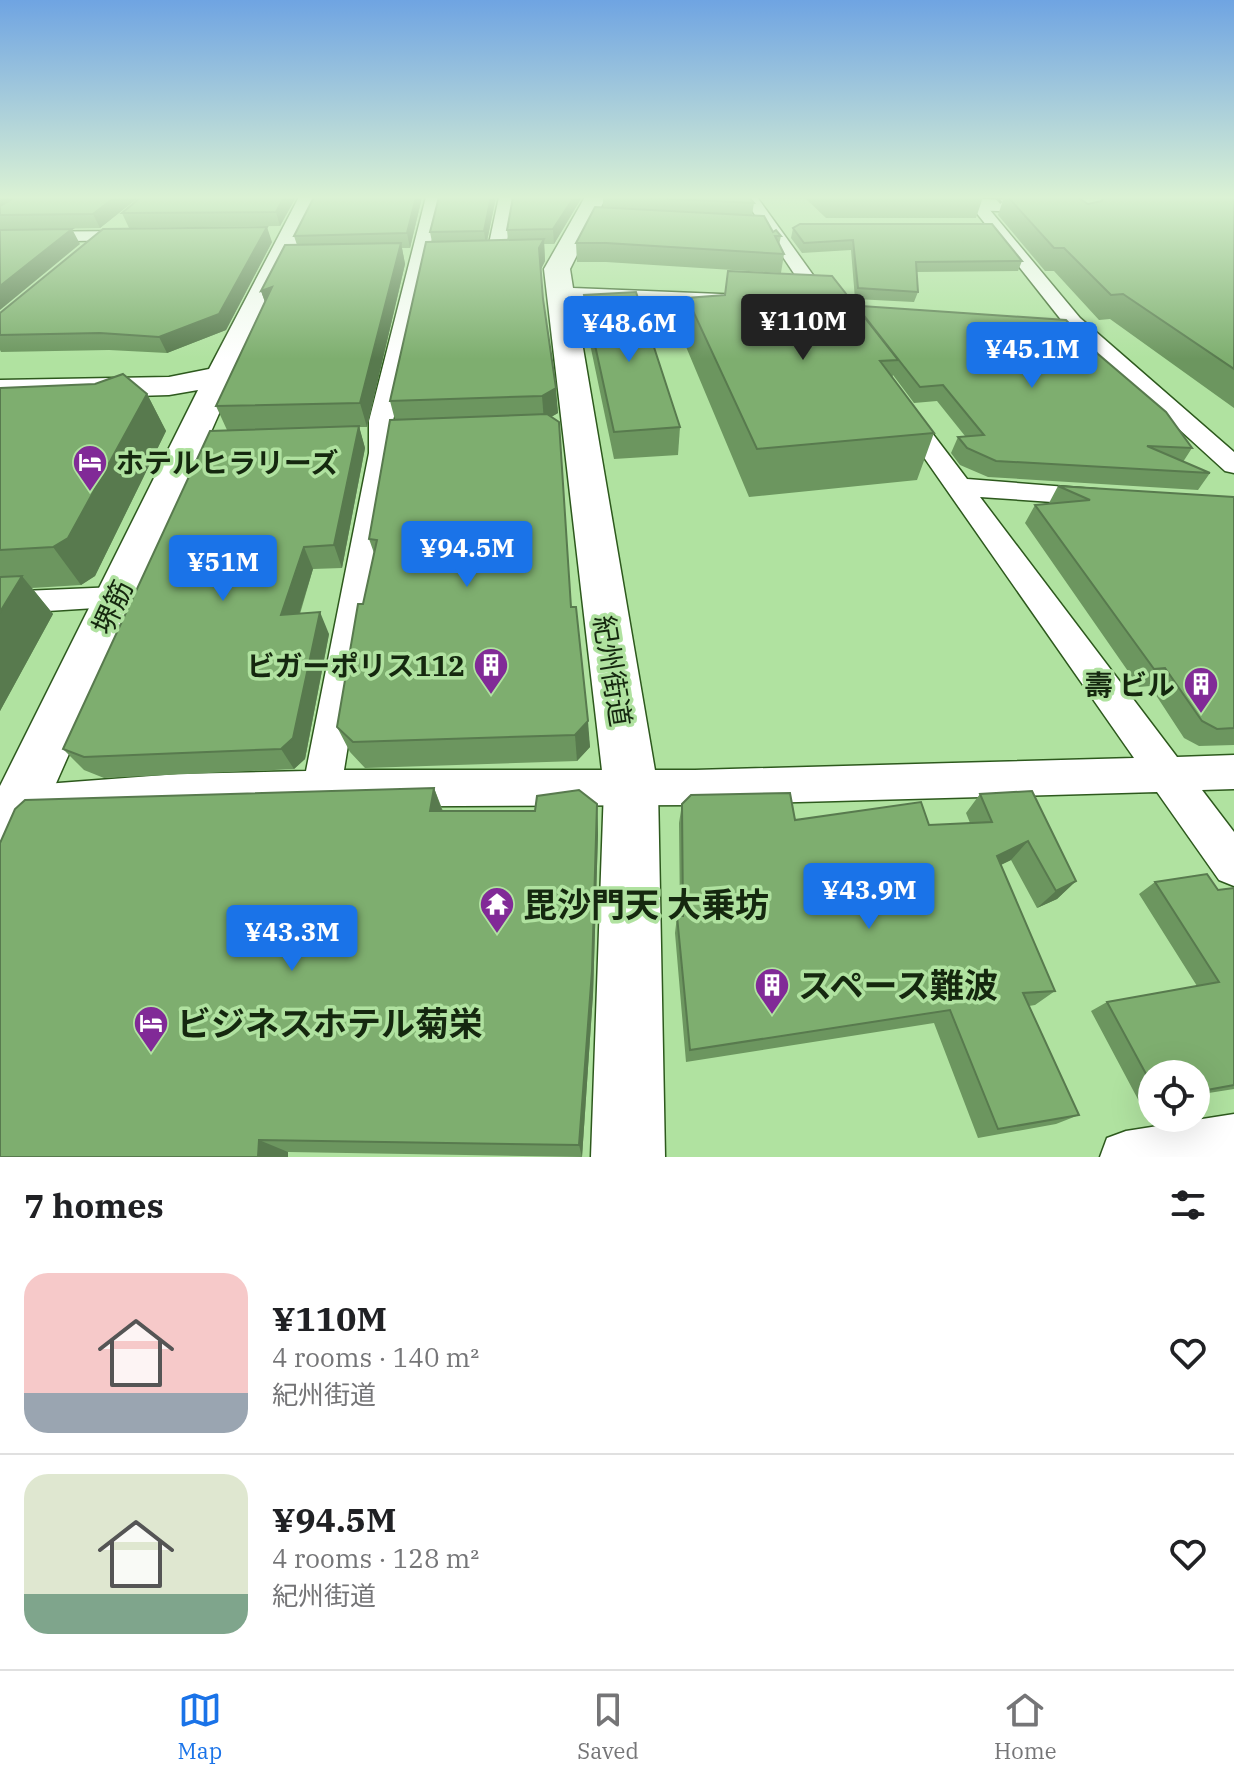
<!DOCTYPE html>
<html lang="en">
<head>
<meta charset="utf-8">
<style>
	:root { --surface:#fff; --page:#f2f2f2; --text:#202124; --muted:#757577; --line:#e0e0e0; --accent:#1a73e8 }
	body { margin:0; font-family:"IBM Plex Serif","Noto Sans JP",serif; background:var(--page); color:var(--text); height:100vh; display:flex; flex-direction:column; font-size:30px; white-space:nowrap }
	* { box-sizing:border-box; margin:0 }
	p { font-size:26px; color:var(--muted) }
	.icon { flex:none; width:44px; height:44px; fill:none; stroke:currentColor; stroke-width:2; stroke-linecap:round; stroke-linejoin:round }
	.map { position:relative; height:1157px; overflow:hidden }
	.panel { display:flex; flex-direction:column; background:var(--surface); flex:1 }
	.panel>* { flex:none }
	.fabs { position:absolute; left:1138px; top:1060px; display:grid; gap:16px }
	.fabs a { display:grid; place-items:center; width:72px; height:72px; border-radius:50%; background:var(--surface); box-shadow:0 8px 32px #0002; font-size:40px }
	.price { position:absolute; translate:-50% -68px; padding:0 18px; border-radius:8px; background:var(--accent); color:#fff; font-size:26px; line-height:52px; filter:drop-shadow(0 2px 4px #0008) }
	.price::after { content:''; position:absolute; left:50%; top:48px; width:24px; height:18px; margin-left:-12px; background:inherit; clip-path:polygon(0 0,100% 0,50% 100%) }
	.price.on { background:#222; color:#fff }
	ul { padding:0; list-style:none }
	li { display:flex; align-items:center; gap:24px; height:200px; padding:0 24px }
	li+li { border-top:2px solid var(--line) }
	li span { display:grid; place-items:center; flex:none; width:224px; height:160px; border-radius:24px; color:#555 }
	li>.icon { margin-inline-start:auto }
	span .icon { width:96px; height:96px; fill:#fffc; stroke-width:1 }
	li b { font-size:34px }
	h2 { display:flex; justify-content:space-between; align-items:center; height:96px; padding:0 24px; font-size:34px }
	.dock { display:flex; justify-content:space-around; align-items:center; height:112px; border-top:2px solid var(--line); background:var(--surface); font-size:22px; color:var(--muted) }
	.dock a { display:grid; justify-items:center; gap:4px }
	.dock .on { color:var(--accent) }
	.map>svg:first-child { display:block }
	.lines { fill:none; stroke-linecap:round; stroke-linejoin:round }
	.street-casing { stroke:#2d591d; stroke-width:3 }
	.secondary-casing { stroke:#2d591d; stroke-width:3 }
	.street { fill:#fff; fill-rule:evenodd }
	.secondary { fill:#fff; fill-rule:evenodd }
	.rail { stroke:#405c38; stroke-width:3; stroke-dasharray:8 8; stroke-linecap:butt }
	.wall { fill:#6c965f; fill-rule:evenodd }
	.shaded-wall { fill:#587a4e }
	.building { fill:#7eae6f; stroke:#587a4e; stroke-width:2 }
	.labels { text-anchor:middle; dominant-baseline:central; stroke-width:7; stroke-linejoin:round; paint-order:stroke }
	.poi-label { font-size:28px; font-weight:bold; fill:#15280f; stroke:#b0e2a0; text-anchor:end }
	.street-label { font-size:28px; fill:#15280f; stroke:#b0e2a0 }
	.near-poi-label { font-size:34px; font-weight:bold; fill:#15280f; stroke:#b0e2a0; text-anchor:start }
</style>
</head>
<body>
<div class="map">
<svg width="1234" height="1157" viewBox="0 0 1234 1157">
	<rect width="100%" height="100%" fill="#b0e2a0"/>
	<g class="lines">
		<g class="street-casing">
			<g id="street">
				<path d="M 426,197 L 441,197 L 393,421 L 395,453 L 344,770 L 695,770 L 1134,758 L 893,413 L 905,406 L 913,408 L 967,479 L 1105,490 L 1109,496 L 1105,502 L 1096,505 L 980,497 L 1177,757 L 1234,755 L 1234,789 L 1202,790 L 1234,832 L 1234,886 L 1219,880 L 1157,792 L 695,805 L 251,807 L 32,821 L 18,816 L 13,803 L 18,790 L 32,785 L 178,774 L 306,771 L 369,453 L 369,421 Z"/>
				<path d="M 499,197 L 515,197 L 505,253 L 496,258 L 487,253 Z"/>
				<path d="M 743,197 L 757,197 L 836,307 L 833,311 L 819,311 Z"/>
				<path d="M 964,197 L 979,197 L 1080,318 L 1234,452 L 1234,473 L 1225,471 L 1066,326 Z"/>
				<path d="M 134,231 L 142,236 L 140,240 L 0,242 L 0,232 Z"/>
				<path d="M 116,587 L 127,590 L 131,598 L 127,606 L 0,614 L 0,592 Z"/>
				<path d="M 1234,1114 L 1234,1157 L 1100,1157 L 1107,1138 L 1126,1131 Z"/>
			</g>
		</g>
		<g class="secondary-casing">
			<g id="secondary">
				<path d="M 299,197 L 321,197 L 225,400 L 20,865 L 0,873 L 0,786 L 198,390 L 169,395 L 0,400 L 0,380 L 169,377 L 209,369 Z"/>
				<path d="M 585,197 L 606,197 L 570,269 L 573,288 L 745,295 L 755,297 L 758,303 L 755,309 L 745,311 L 575,301 L 658,788 L 665,1157 L 591,1157 L 604,788 L 544,269 Z"/>
				<path d="M 978,199 L 1057,201 L 1068,207 L 1057,213 L 970,210 L 967,205 L 970,200 Z"/>
			</g>
		</g>
		<use href="#street" class="street"/>
		<use href="#secondary" class="secondary"/>
		<path class="rail" d="M 996,197 L 1017,221"/>
	</g>
	<g class="wall">
		<path d="M 0,197 L 139,197 L 100,228 L 0,230 Z"/>
		<path d="M 296,197 L 280,226 L 129,228 L 122,213 Z"/>
		<path d="M 422,197 L 410,248 L 402,248 L 405,264 L 367,427 L 359,427 L 365,448 L 342,568 L 313,569 L 300,614 L 329,634 L 305,759 L 294,769 L 104,778 L 84,770 L 63,749 L 227,430 L 216,406 L 265,302 L 261,291 L 297,245 L 294,236 Z"/>
		<path d="M 439,197 L 496,197 L 487,241 L 508,240 L 507,230 L 513,197 L 582,197 L 554,244 L 544,244 L 545,261 L 541,269 L 543,301 L 558,413 L 551,417 L 571,607 L 590,747 L 577,761 L 365,768 L 350,752 L 337,727 L 374,553 L 369,539 L 395,420 L 390,401 L 432,242 L 430,232 Z"/>
		<path d="M 603,197 L 749,197 L 754,203 L 752,215 L 773,232 L 781,236 L 779,245 L 784,254 L 781,273 L 606,262 L 577,262 L 576,243 L 603,207 Z"/>
		<path d="M 804,197 L 983,197 L 976,218 L 826,218 Z"/>
		<path d="M 1004,197 L 1234,197 L 1234,408 L 1110,319 L 1099,320 L 1054,271 L 1045,271 L 998,215 ZM 1077,197 L 1102,197 L 1100,202 L 1088,204 Z"/>
		<path d="M 793,228 L 1022,261 L 1018,271 L 916,272 L 918,292 L 914,302 L 855,299 L 851,250 L 802,253 L 791,238 Z"/>
		<path d="M 272,242 L 226,330 L 167,353 L 109,350 L 1,352 L 0,350 L 0,313 Z"/>
		<path d="M 584,295 L 680,427 L 678,455 L 614,459 L 585,320 Z"/>
		<path d="M 687,298 L 860,311 L 861,306 L 1098,354 L 1192,448 L 1183,462 L 1210,473 L 1198,490 L 988,477 L 960,465 L 951,453 L 958,437 L 965,436 L 937,401 L 914,403 L 893,375 L 892,378 L 934,433 L 917,480 L 749,497 L 684,342 Z"/>
		<path d="M 0,388 L 147,394 L 166,431 L 95,576 L 81,585 L 32,588 L 53,614 L 0,711 Z"/>
		<path d="M 1058,486 L 1234,497 L 1234,745 L 1199,746 L 1184,738 L 1150,686 L 1139,687 L 1025,523 L 1035,505 L 1049,503 Z"/>
		<path d="M 434,788 L 443,811 L 535,811 L 597,804 L 598,834 L 593,994 L 582,1157 L 288,1152 L 288,1157 L 0,1157 Z"/>
		<path d="M 980,794 L 1076,881 L 1057,899 L 1037,908 L 1011,860 L 1001,865 L 1055,991 L 1035,1005 L 1029,1006 L 1079,1115 L 1056,1124 L 978,1138 L 934,1023 L 686,1062 L 675,933 L 677,916 L 680,916 L 679,823 L 682,804 L 795,820 L 929,825 L 970,823 L 966,813 Z"/>
		<path d="M 1155,882 L 1218,890 L 1234,888 L 1234,1089 L 1196,1095 L 1196,1074 L 1152,1074 L 1152,1103 L 1141,1105 L 1091,1011 L 1107,1002 L 1197,986 L 1139,894 Z"/>
	</g>
	<g class="shaded-wall">
		<path d="M 0,197 L 18,197 L 0,208 Z"/>
		<path d="M 115,197 L 139,197 L 100,228 L 93,214 Z"/>
		<path d="M 284,197 L 296,197 L 280,226 L 276,212 Z"/>
		<path d="M 416,197 L 422,197 L 410,248 L 407,233 Z"/>
		<path d="M 491,197 L 496,197 L 486,246 L 484,231 Z"/>
		<path d="M 574,197 L 582,197 L 554,244 L 553,229 Z"/>
		<path d="M 267,227 L 272,242 L 226,330 L 167,353 L 159,337 Z"/>
		<path d="M 72,229 L 80,244 L 0,310 L 0,286 Z"/>
		<path d="M 544,239 L 545,261 L 541,269 L 539,248 Z"/>
		<path d="M 401,243 L 405,264 L 367,427 L 360,403 Z"/>
		<path d="M 272,287 L 269,313 L 261,291 Z"/>
		<path d="M 556,388 L 558,413 L 544,421 L 542,396 Z"/>
		<path d="M 147,394 L 166,431 L 95,576 L 81,585 L 53,547 Z"/>
		<path d="M 359,426 L 365,448 L 342,568 L 334,545 Z"/>
		<path d="M 304,547 L 313,569 L 292,637 L 281,615 Z"/>
		<path d="M 22,576 L 53,614 L 0,711 L 0,612 Z"/>
		<path d="M 320,612 L 329,634 L 305,759 L 294,769 L 281,749 Z"/>
		<path d="M 588,721 L 590,747 L 577,761 L 575,735 Z"/>
		<path d="M 434,788 L 445,819 L 430,811 Z"/>
		<path d="M 597,804 L 598,834 L 593,994 L 582,1157 L 579,1145 Z"/>
		<path d="M 1028,841 L 1011,860 L 981,874 L 997,856 Z"/>
		<path d="M 1076,881 L 1057,899 L 1037,908 L 1056,891 Z"/>
		<path d="M 259,1140 L 288,1152 L 288,1157 L 258,1157 Z"/>
	</g>
	<g class="building">
		<path d="M 16,197 L 115,197 L 93,214 L 0,215 L 0,206 Z"/>
		<path d="M 141,197 L 284,197 L 276,212 L 122,213 Z"/>
		<path d="M 314,197 L 416,197 L 407,233 L 294,236 Z"/>
		<path d="M 439,197 L 491,197 L 484,231 L 430,232 Z"/>
		<path d="M 513,197 L 574,197 L 553,229 L 507,230 Z"/>
		<path d="M 633,197 L 749,197 L 754,203 Z"/>
		<path d="M 1008,197 L 1077,197 L 1088,204 L 1102,201 L 1103,197 L 1234,197 L 1234,369 L 1123,294 L 1111,295 L 1064,248 L 1054,248 Z"/>
		<path d="M 595,207 L 764,216 L 773,232 L 776,230 L 781,236 L 775,236 L 784,254 L 606,243 L 576,243 Z"/>
		<path d="M 800,224 L 992,224 L 1022,261 L 916,262 L 918,292 L 858,288 L 853,240 L 804,243 L 793,228 Z"/>
		<path d="M 267,227 L 219,314 L 159,337 L 100,333 L 0,335 L 0,313 L 103,229 Z"/>
		<path d="M 72,229 L 0,286 L 0,230 Z"/>
		<path d="M 544,239 L 539,248 L 543,299 L 556,388 L 542,396 L 390,401 L 426,242 Z"/>
		<path d="M 401,243 L 360,403 L 216,406 L 272,287 L 261,291 L 285,245 Z"/>
		<path d="M 728,271 L 832,276 L 898,360 L 880,361 L 934,433 L 757,449 L 687,298 L 725,295 Z"/>
		<path d="M 636,292 L 680,427 L 614,432 L 584,295 Z"/>
		<path d="M 861,306 L 1066,320 L 1098,354 L 1166,412 L 1192,448 L 1147,446 L 1210,473 L 996,461 L 967,448 L 958,437 L 984,435 L 943,385 L 920,387 L 862,313 Z"/>
		<path d="M 123,374 L 147,394 L 68,538 L 53,547 L 0,550 L 0,388 L 95,384 Z"/>
		<path d="M 547,414 L 559,422 L 571,607 L 576,607 L 588,721 L 575,735 L 353,742 L 337,727 L 358,604 L 363,604 L 377,540 L 369,539 L 390,420 Z"/>
		<path d="M 359,426 L 334,545 L 304,547 L 281,615 L 320,612 L 293,738 L 281,749 L 84,757 L 63,749 L 210,431 Z"/>
		<path d="M 1058,486 L 1234,497 L 1234,728 L 1217,729 L 1202,721 L 1165,668 L 1154,669 L 1035,505 L 1090,500 Z"/>
		<path d="M 22,576 L 0,612 L 0,577 Z"/>
		<path d="M 434,788 L 430,811 L 535,811 L 537,796 L 579,790 L 597,804 L 592,971 L 579,1145 L 259,1140 L 258,1157 L 0,1157 L 0,843 L 15,809 L 25,800 Z"/>
		<path d="M 1032,791 L 1076,881 L 1056,891 L 1028,841 L 997,856 L 1055,991 L 1023,993 L 1079,1115 L 998,1129 L 950,1010 L 690,1050 L 677,916 L 683,916 L 682,804 L 691,795 L 790,793 L 795,820 L 921,802 L 929,825 L 992,822 L 980,794 Z"/>
		<path d="M 1207,874 L 1218,890 L 1234,888 L 1234,1085 L 1196,1092 L 1196,1074 L 1152,1074 L 1152,1085 L 1107,1002 L 1219,982 L 1155,882 Z"/>
	</g>
	<linearGradient id="sky" x2="0" y2="1"><stop stop-color="#6fa4e2"/><stop offset="0.55" stop-color="#dbf2d4"/><stop offset="1" stop-color="#dbf2d4" stop-opacity="0"/></linearGradient>
	<rect width="1234" height="359" fill="url(#sky)"/>
	<defs>
		<g id="hotel-pin" transform="scale(1.8)"><path d="M0 17L-7.5 6A9.5 9.5 0 1 1 7.5 6Z" fill="#812a97" stroke="#b0e2a0"/><path d="M-6-4.5h1.5V1H6V5H4.5V3h-9V5H-6ZM-4 0a1.8 1.8 0 1 1 3.6 0ZM.5 0V-2.5h3Q6-2.5 6 0Z" fill="#fff"/></g>
		<g id="building-pin" transform="scale(1.8)"><path d="M0 17L-7.5 6A9.5 9.5 0 1 1 7.5 6Z" fill="#812a97" stroke="#b0e2a0"/><path d="M-4-6H4V6H1V3H-1V6H-4ZM-2.5-4.3h1.7v1.8h-1.7ZM.8-4.3h1.7v1.8H.8ZM-2.5-1h1.7V.8h-1.7ZM.8-1h1.7V.8H.8Z" fill="#fff"/></g>
		<g id="temple-pin" transform="scale(1.8)"><path d="M0 17L-7.5 6A9.5 9.5 0 1 1 7.5 6Z" fill="#812a97" stroke="#b0e2a0"/><path d="M0-6L5-2H3V0L6.5 2.5H4V6H1.5V3h-3V6H-4V2.5H-6.5L-3 0V-2H-5Z" fill="#fff"/></g>
	</defs>
	<g fill-rule="evenodd">
		<use href="#hotel-pin" x="90" y="462"/>
		<use href="#building-pin" x="491" y="665"/>
		<use href="#building-pin" x="1201" y="684"/>
		<use href="#temple-pin" x="497" y="904"/>
		<use href="#building-pin" x="772" y="985"/>
		<use href="#hotel-pin" x="151" y="1023"/>
	</g>
	<g class="labels">
		<g class="poi-label">
			<text x="116" y="462" text-anchor="start">ホテルヒラリーズ</text>
			<text x="465" y="665">ビガーポリス112</text>
			<text x="1175" y="684">壽 ビル</text>
		</g>
		<g class="street-label">
			<text transform="translate(112 607) rotate(-65)">堺筋</text>
			<text transform="translate(613 671) rotate(81)">紀州街道</text>
		</g>
		<g class="near-poi-label">
			<text x="523" y="904">毘沙門天 大乗坊</text>
			<text x="798" y="985">スペース難波</text>
			<text x="177" y="1023">ビジネスホテル菊栄</text>
		</g>
	</g>
</svg>
<div class="fabs">
<a><svg class="icon" aria-label="locate" viewBox="0 0 24 24"><circle cx="12" cy="12" r="6"/><path d="M12 2v4M12 18v4M2 12h4M18 12h4"/></svg></a>
</div>
<b class="price on" style="left:803px;top:362px">¥110M</b>
<b class="price" style="left:629px;top:364px">¥48.6M</b>
<b class="price" style="left:1032px;top:390px">¥45.1M</b>
<b class="price" style="left:467px;top:589px">¥94.5M</b>
<b class="price" style="left:223px;top:603px">¥51M</b>
<b class="price" style="left:869px;top:931px">¥43.9M</b>
<b class="price" style="left:292px;top:973px">¥43.3M</b>
</div>
<section class="panel">
<h2>7 homes<svg class="icon" aria-label="filters" viewBox="0 0 24 24"><path d="M4 7h16M4 17h16"/><circle cx="9" cy="7" r="2"/><circle cx="15" cy="17" r="2"/></svg></h2>
<ul>
<li><span style="background:linear-gradient(#f6c9c9 75%,#9aa5b1 0)"><svg class="icon" aria-label="home" viewBox="0 0 24 24"><path d="M3 11l9-7 9 7M6 9v11h12V9"/></svg></span><div><b>¥110M</b><p>4 rooms · 140 m²</p><p>紀州街道</p></div><svg class="icon" aria-label="heart" viewBox="0 0 24 24"><path d="M12 20l-8-8c-3-5 5-10 8-4 3-6 11-1 8 4z"/></svg></li>
<li><span style="background:linear-gradient(#dfe7d0 75%,#7fa58c 0)"><svg class="icon" aria-label="home" viewBox="0 0 24 24"><path d="M3 11l9-7 9 7M6 9v11h12V9"/></svg></span><div><b>¥94.5M</b><p>4 rooms · 128 m²</p><p>紀州街道</p></div><svg class="icon" aria-label="heart" viewBox="0 0 24 24"><path d="M12 20l-8-8c-3-5 5-10 8-4 3-6 11-1 8 4z"/></svg></li>
</ul>
</section>
<nav class="dock">
<a class="on"><svg class="icon" aria-label="map" viewBox="0 0 24 24"><path d="M3 6l6-2 6 2 6-2v14l-6 2-6-2-6 2zM9 4v14M15 6v14"/></svg>Map</a>
<a><svg class="icon" aria-label="saved" viewBox="0 0 24 24"><path d="M7 4h10v16l-5-4-5 4z"/></svg>Saved</a>
<a><svg class="icon" aria-label="home" viewBox="0 0 24 24"><path d="M3 11l9-7 9 7M6 9v11h12V9"/></svg>Home</a>
</nav>
</body>
</html>
